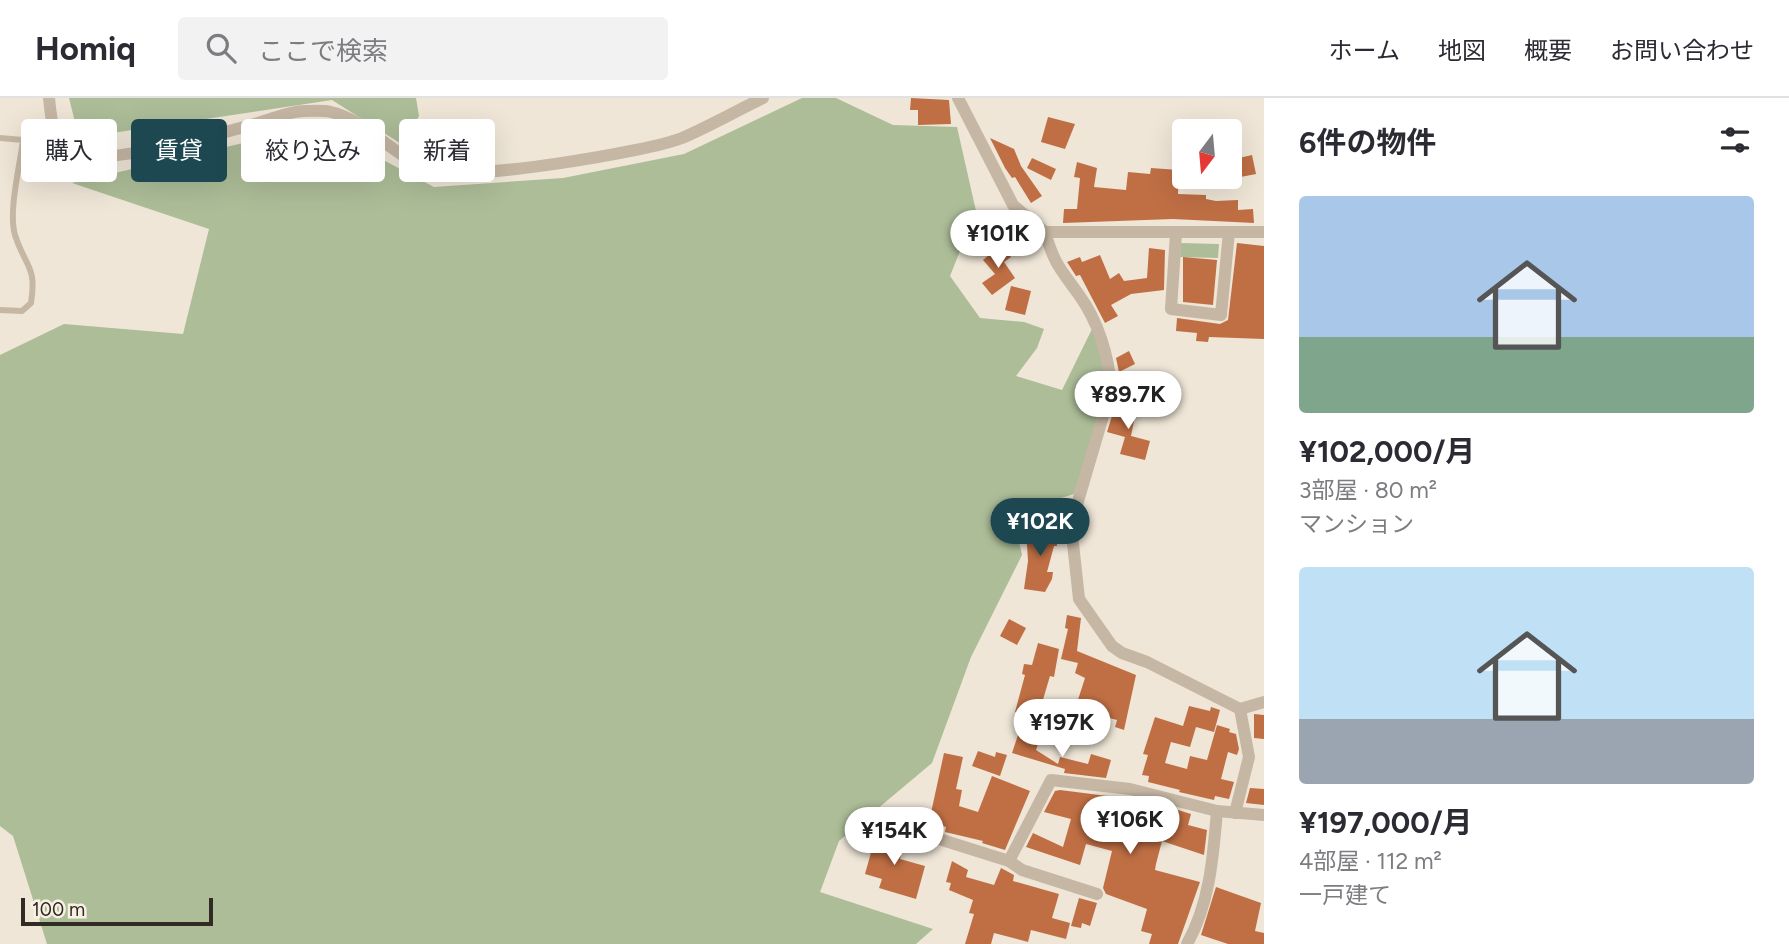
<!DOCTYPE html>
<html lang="ja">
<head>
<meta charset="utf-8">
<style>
	:root { --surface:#fff; --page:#f2f2f3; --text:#2b2b33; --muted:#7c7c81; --line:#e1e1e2; --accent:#1d4851 }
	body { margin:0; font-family:Figtree,"Noto Sans JP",sans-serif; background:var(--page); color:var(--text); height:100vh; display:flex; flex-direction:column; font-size:26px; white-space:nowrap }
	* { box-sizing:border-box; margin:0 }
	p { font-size:23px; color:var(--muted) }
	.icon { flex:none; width:38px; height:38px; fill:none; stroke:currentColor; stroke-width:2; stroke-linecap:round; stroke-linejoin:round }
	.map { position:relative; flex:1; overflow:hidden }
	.panel { display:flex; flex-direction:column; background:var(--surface); width:525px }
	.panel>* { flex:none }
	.guide { position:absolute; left:21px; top:21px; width:665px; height:63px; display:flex; gap:14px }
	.needle { width:46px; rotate:196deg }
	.fabs { position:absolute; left:1172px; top:21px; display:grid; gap:14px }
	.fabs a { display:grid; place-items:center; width:70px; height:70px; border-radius:7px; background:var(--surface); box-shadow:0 7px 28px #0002; font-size:35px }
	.scale { position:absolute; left:21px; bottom:18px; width:192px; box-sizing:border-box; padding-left:7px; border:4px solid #322a25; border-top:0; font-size:19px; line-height:24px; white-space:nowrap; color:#322a25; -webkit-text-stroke:5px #f7f0e3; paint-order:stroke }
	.price { position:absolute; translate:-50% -60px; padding:0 16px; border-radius:24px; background:#fff; color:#222; font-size:23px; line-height:46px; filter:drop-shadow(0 2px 4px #0008) }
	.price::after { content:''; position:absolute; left:50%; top:42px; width:21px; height:16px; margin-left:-10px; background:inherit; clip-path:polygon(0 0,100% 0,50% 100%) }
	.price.on { background:var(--accent); color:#fff }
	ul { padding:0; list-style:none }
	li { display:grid; align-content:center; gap:14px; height:371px; padding:0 35px }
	li span { display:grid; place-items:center; height:217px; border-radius:7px; color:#555 }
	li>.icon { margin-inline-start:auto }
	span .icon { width:126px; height:126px; fill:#fffc; stroke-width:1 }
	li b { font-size:30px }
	h2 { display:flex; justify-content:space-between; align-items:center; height:84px; padding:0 35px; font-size:30px }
	.chip { padding:0 24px; border-radius:7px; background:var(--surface); box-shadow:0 7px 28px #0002; font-size:24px; line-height:63px }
	.chip.on { background:var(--accent); color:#fff }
	header { display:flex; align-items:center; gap:42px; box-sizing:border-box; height:98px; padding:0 35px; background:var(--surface); border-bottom:2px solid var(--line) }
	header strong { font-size:33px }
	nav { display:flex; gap:38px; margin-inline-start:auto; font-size:24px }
	.search { width:490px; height:63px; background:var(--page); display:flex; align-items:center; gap:18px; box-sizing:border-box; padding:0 24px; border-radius:7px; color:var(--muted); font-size:26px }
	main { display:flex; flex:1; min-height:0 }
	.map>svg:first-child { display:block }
	.green { fill:#adbd98 }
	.building { fill:#c06f44 }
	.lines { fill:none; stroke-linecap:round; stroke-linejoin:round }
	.lane { stroke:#c6b7a4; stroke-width:6 }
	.street { stroke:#c6b7a4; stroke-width:12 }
</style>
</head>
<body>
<header>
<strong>Homiq</strong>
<div class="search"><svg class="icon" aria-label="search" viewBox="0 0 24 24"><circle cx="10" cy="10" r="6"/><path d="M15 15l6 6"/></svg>ここで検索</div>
<nav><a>ホーム</a><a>地図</a><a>概要</a><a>お問い合わせ</a></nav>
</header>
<main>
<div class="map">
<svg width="1264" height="846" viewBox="0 0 1264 846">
	<rect width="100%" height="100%" fill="#efe6d7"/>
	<g class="green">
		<path d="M 69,0 L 416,0 L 419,18 L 403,47 L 332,2 L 79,40 Z"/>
		<path d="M 802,0 L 836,0 L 893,27 L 957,29 L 976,113 L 950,178 L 980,220 L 1024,224 L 1044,231 L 1037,250 L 1016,278 L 1062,292 L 1093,229 L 1105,269 L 1106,294 L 1074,396 L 1013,415 L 1022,457 L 971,559 L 932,665 L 839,743 L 820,794 L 933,831 L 916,846 L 47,846 L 13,738 L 0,728 L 0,257 L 64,226 L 183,236 L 209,131 L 72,85 L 286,35 L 327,32 L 434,89 L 563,80 L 684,56 Z"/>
		<path d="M 1181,145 L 1219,146 L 1218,160 L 1180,159 Z"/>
	</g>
	<g class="building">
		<path d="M 911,0 L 949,2 L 951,26 L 918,27 L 918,12 L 910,12 Z"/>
		<path d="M 1048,19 L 1075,26 L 1065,51 L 1041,44 Z"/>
		<path d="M 990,40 L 1014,51 L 1021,68 L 1042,98 L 1031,105 L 1015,79 L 1012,80 L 1005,70 Z"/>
		<path d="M 1252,57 L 1256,76 L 1230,81 L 1230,62 Z"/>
		<path d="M 1032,60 L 1056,71 L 1051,82 L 1027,70 Z"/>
		<path d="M 1077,64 L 1097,70 L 1094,89 L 1126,92 L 1128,74 L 1150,76 L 1151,70 L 1179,72 L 1178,96 L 1206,97 L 1206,101 L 1216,103 L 1238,102 L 1238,112 L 1253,111 L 1254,125 L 1173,121 L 1063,125 L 1064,111 L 1077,111 L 1080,80 L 1074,79 Z"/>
		<path d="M 1237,145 L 1264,148 L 1264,241 L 1209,239 L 1208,244 L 1196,243 L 1197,235 L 1176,233 L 1177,220 L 1220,226 L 1228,222 Z"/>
		<path d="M 1001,147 L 1011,159 L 1004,164 L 1015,180 L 992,197 L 982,185 L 995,176 L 983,162 Z"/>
		<path d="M 1149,150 L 1165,152 L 1164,192 L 1131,196 L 1111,207 L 1118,218 L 1105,225 L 1080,177 L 1076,178 L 1067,164 L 1080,159 L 1082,164 L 1100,157 L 1110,181 L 1119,175 L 1124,183 L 1147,180 Z"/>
		<path d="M 1183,159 L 1217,162 L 1213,207 L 1183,204 Z"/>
		<path d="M 1011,188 L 1031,193 L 1025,217 L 1005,212 Z"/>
		<path d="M 1129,253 L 1135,266 L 1119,274 L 1116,260 Z"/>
		<path d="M 1116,305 L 1137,308 L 1131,338 L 1150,343 L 1145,362 L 1120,356 L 1125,339 L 1107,334 Z"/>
		<path d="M 1056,430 L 1057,448 L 1054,448 L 1047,474 L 1053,474 L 1052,481 L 1045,494 L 1024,491 L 1028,463 L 1026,431 Z"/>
		<path d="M 1067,517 L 1081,520 L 1077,553 L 1136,577 L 1124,632 L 1115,629 L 1117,622 L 1075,611 L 1085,580 L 1075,575 L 1078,565 L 1061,561 L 1068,531 L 1065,530 Z"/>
		<path d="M 1009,521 L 1026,530 L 1017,547 L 1000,538 Z"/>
		<path d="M 1038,545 L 1059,551 L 1054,579 L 1050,578 L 1042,605 L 1062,610 L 1057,626 L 1015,614 L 1025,577 L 1022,576 L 1024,566 L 1032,567 Z"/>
		<path d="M 1189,608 L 1210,613 L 1211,609 L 1220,612 L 1214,634 L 1196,629 L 1190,649 L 1171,644 L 1165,665 L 1187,671 L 1190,658 L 1207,662 L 1217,627 L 1230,631 L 1229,634 L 1236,636 L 1239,651 L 1237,657 L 1228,654 L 1221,681 L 1234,684 L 1229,701 L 1215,698 L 1214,702 L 1179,694 L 1180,692 L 1148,684 L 1149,678 L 1142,677 L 1148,657 L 1143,656 L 1155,619 L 1183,628 Z"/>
		<path d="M 1254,616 L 1264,617 L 1264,641 L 1254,640 Z"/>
		<path d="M 1019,634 L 1039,643 L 1036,652 L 1058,666 L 1060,659 L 1088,666 L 1091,656 L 1111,662 L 1106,680 L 1064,675 L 1065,671 L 1012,655 Z"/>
		<path d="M 978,653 L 995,659 L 996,654 L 1007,657 L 1000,678 L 972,668 Z"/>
		<path d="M 944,655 L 963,659 L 956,691 L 962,692 L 959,708 L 978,714 L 992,678 L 1030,693 L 1005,752 L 982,745 L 983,743 L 945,734 L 946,729 L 929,724 Z"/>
		<path d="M 1250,690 L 1264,691 L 1264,707 L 1246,705 Z"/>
		<path d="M 1060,692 L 1123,700 L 1121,709 L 1149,717 L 1154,712 L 1176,719 L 1178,712 L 1191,716 L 1188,727 L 1207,732 L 1204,757 L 1162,743 L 1156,766 L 1155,772 L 1200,784 L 1178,846 L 1149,846 L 1152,836 L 1141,833 L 1147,811 L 1106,796 L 1103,790 L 1112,753 L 1086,746 L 1080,767 L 1026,749 L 1033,735 L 1063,749 L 1071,721 L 1044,714 L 1055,693 Z"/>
		<path d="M 877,733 L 905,741 L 900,761 L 925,768 L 916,801 L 879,790 L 882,781 L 865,776 Z"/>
		<path d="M 952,763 L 968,772 L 966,779 L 994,787 L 1001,770 L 1014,777 L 1013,783 L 1059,796 L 1052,820 L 1070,825 L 1066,841 L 1031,832 L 1028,844 L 994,835 L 991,846 L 965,846 L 974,816 L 969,815 L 973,802 L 949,792 L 951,785 L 946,784 Z"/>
		<path d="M 1216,789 L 1261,805 L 1255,833 L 1264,835 L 1264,846 L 1228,846 L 1201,837 Z"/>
		<path d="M 1079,800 L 1097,805 L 1090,828 L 1082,825 L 1081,830 L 1071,828 Z"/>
	</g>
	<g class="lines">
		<g class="lane">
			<path d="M 0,40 L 23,42 L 53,32"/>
			<path d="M 0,212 L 22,213 L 31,205 C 37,167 25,169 15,137 C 8,113 20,68 23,42"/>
		</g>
		<g class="street">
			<path d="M 49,0 C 51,18 52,41 68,53 C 92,73 226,34 258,25 C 273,21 289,13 304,13 C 313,13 323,12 331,14 C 369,22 397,66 442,74 C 477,81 647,54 682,40 C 710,28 736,13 763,0"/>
			<path d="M 958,0 L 1013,107 L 1045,134 L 1264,134"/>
			<path d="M 1045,134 C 1055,168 1060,170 1079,197 C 1098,223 1109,258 1111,291 L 1071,427 L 1079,501 L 1112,548 L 1122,555 L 1147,564 L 1240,611"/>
			<path d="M 1176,135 L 1171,211 L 1221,217 L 1229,134"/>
			<path d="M 1240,611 L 1264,604"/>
			<path d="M 1235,715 L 1249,659 L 1240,611"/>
			<path d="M 942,742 L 1009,763 L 1051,682 L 1130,691 L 1217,713 L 1264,717"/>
			<path d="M 1009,763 L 1022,772 L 1097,796"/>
			<path d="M 1187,846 C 1210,805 1213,759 1217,713"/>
		</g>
	</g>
</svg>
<div class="fabs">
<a><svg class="needle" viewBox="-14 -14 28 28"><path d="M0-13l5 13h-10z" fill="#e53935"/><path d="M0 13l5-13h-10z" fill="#7c7c81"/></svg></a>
</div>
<div class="scale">100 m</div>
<b class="price" style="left:998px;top:172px">¥101K</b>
<b class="price" style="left:1128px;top:333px">¥89.7K</b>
<b class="price on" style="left:1040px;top:460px">¥102K</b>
<b class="price" style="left:1062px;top:661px">¥197K</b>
<b class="price" style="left:1130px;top:758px">¥106K</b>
<b class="price" style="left:894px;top:769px">¥154K</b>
<div class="guide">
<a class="chip">購入</a>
<a class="chip on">賃貸</a>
<a class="chip">絞り込み</a>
<a class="chip">新着</a>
</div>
</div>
<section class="panel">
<h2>6件の物件<svg class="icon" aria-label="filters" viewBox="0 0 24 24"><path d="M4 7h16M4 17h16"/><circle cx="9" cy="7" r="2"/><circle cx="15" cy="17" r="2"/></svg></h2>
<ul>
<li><span style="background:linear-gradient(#a9c7e8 65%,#7fa58c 0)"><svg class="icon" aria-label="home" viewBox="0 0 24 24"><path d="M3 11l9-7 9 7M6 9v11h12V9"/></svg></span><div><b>¥102,000/月</b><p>3部屋 · 80 m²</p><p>マンション</p></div></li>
<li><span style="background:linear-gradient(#bfe0f5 70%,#9aa5b1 0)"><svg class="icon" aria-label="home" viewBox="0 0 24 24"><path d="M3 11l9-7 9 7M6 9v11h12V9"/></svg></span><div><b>¥197,000/月</b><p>4部屋 · 112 m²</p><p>一戸建て</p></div></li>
</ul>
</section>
</main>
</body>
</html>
